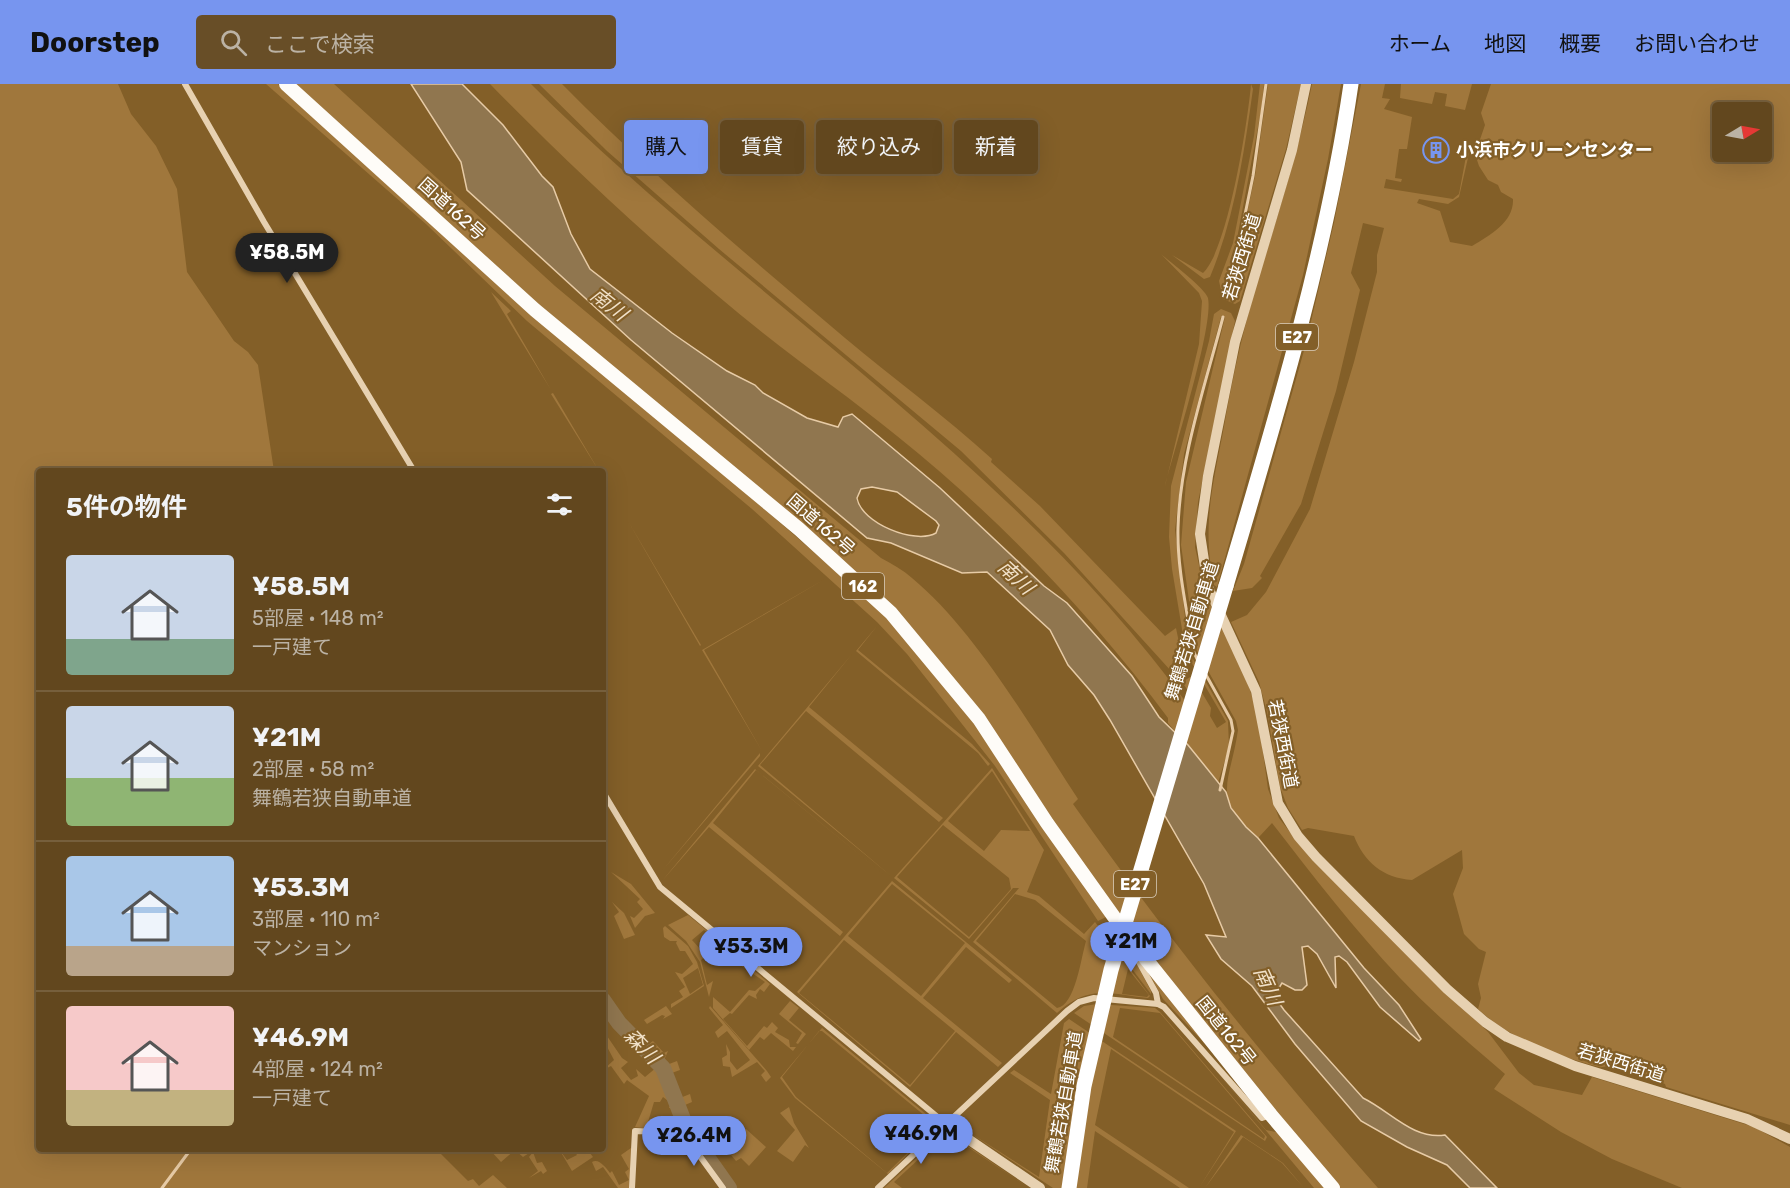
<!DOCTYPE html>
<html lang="ja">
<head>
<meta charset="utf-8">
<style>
	:root { --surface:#62471e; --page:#684e27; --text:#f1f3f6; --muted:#bbb2a4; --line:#765f3c; --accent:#7795ef }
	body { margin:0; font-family:Rubik,"Noto Sans JP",sans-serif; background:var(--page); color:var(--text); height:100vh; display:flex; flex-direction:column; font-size:22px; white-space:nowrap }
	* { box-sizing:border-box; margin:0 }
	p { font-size:20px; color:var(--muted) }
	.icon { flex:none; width:33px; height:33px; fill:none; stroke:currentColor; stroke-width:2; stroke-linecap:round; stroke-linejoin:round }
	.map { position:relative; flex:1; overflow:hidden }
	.panel { position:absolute; left:36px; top:384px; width:570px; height:684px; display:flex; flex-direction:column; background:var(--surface); border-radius:6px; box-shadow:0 6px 24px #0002,0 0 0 2px var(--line) }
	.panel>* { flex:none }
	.guide { position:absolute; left:624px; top:36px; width:570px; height:54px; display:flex; gap:12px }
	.needle { width:39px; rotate:80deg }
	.fabs { position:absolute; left:1712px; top:18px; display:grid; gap:12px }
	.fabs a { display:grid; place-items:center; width:60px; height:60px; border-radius:6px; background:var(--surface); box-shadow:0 6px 24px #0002,0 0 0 2px var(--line); font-size:30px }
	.price { position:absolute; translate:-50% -51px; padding:0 14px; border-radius:21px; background:var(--accent); color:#111; font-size:20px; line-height:39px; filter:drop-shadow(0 2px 3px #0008) }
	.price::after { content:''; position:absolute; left:50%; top:36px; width:18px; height:14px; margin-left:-9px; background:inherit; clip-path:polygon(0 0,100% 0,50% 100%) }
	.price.on { background:#222; color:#fff }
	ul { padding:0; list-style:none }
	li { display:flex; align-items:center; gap:18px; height:150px; padding:0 30px }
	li+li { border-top:2px solid var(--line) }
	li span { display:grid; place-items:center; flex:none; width:168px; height:120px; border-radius:6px; color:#555 }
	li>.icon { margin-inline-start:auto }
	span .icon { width:72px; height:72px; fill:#fffc; stroke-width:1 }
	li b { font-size:26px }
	h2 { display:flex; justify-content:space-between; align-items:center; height:72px; padding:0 30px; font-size:26px }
	.pill { padding:0 21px; border-radius:6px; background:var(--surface); box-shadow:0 6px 24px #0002,0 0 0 2px var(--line); font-size:21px; line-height:54px }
	.pill.on { background:var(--accent); color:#111 }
	header { display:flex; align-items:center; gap:36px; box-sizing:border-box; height:84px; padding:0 30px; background:var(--accent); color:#111 }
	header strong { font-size:28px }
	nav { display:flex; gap:33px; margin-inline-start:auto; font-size:21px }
	.search { width:420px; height:54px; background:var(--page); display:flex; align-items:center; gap:15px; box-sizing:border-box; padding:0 21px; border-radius:6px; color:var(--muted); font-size:22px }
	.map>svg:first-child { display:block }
	.green { fill:#a0773c; fill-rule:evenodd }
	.water { fill:#90764f; stroke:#e7cba6; stroke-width:1.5; fill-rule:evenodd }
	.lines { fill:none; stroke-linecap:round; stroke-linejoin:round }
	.stream { stroke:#e7cba6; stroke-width:3 }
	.river { stroke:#90764f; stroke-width:16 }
	.minor { stroke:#e7d1b1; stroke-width:6 }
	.tertiary { stroke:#e7d1b1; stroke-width:10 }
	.trunk { stroke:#fefcf8; stroke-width:14 }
	.motorway { stroke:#fff; stroke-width:15 }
	.motorway-bridge { stroke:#fff; stroke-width:15 }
	.labels { text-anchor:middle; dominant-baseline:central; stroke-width:4.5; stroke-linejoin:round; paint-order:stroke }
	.shield { fill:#835f28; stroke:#dacfbe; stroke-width:1.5 }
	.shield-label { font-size:16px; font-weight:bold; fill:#fff }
	.poi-label { font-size:18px; font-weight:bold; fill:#fff; stroke:#835f28; text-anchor:start }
	.street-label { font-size:18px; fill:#fff; stroke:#835f28 }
	.water-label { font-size:20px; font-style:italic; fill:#f1e1c9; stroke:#835f28 }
</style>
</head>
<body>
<header>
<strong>Doorstep</strong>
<div class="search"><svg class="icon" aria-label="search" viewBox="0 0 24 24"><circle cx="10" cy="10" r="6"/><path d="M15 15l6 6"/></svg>ここで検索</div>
<nav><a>ホーム</a><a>地図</a><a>概要</a><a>お問い合わせ</a></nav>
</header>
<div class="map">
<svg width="1790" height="1104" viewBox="0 0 1790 1104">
	<rect width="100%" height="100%" fill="#835f28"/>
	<g class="green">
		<path d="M 0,0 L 118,0 L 131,30 L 156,62 L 177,105 L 187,188 L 234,257 L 248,268 L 258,281 L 274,387 L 39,387 L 39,1065 L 436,1065 L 468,1097 L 473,1095 L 479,1102 L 493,1091 L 507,1104 L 0,1104 Z"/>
		<path d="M 266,0 L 278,0 L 888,533 L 976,638 L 1108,832 L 1098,837 L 995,682 L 907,570 L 877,538 L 752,425 L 527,237 L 426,140 Z"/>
		<path d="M 293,0 L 334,0 L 555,202 L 881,474 C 892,480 903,486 912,494 C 976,547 1032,645 1078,715 L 1073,720 C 1167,853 1270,982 1378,1104 L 1339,1104 L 1161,888 L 932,569 L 579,258 Z"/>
		<path d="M 490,0 L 531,0 C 745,214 1014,378 1191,625 L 1197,620 L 1182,598 L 1192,592 L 1211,624 L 1210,632 L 1217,644 L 1226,638 L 1186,569 L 1172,485 L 1169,453 L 1171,402 L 1209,257 L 1214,230 L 1221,225 L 1231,229 L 1235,237 L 1198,418 L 1195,463 L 1206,513 L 1235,568 L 1250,606 L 1258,632 L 1268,705 L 1279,734 L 1311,775 L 1488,948 L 1519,989 L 1534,1001 L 1582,1011 L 1592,993 L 1754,1043 L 1790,1063 L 1790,1104 L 1682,1104 L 1612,1075 L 1561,1048 L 1494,1005 L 1505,990 C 1469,959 1433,929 1400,894 C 1354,845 1313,792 1272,739 L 1258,754 C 1210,711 1230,701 1238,646 L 1236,637 L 1196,565 L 1181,461 L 1186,398 L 1225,233 L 1221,233 L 1184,370 L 1175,446 L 1189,568 L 1228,637 L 1229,663 L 1218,699 L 1168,639 L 1168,634 C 1091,530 998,433 897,352 C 853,316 807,284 763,249 C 667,172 576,88 490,0 Z"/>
		<path d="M 539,0 L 562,0 C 651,90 748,172 845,254 C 894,295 945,332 992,375 L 991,378 L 1040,422 L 1165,552 L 1176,544 L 1183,578 L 1172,585 L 1181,598 L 1064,469 L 961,367 L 719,165 L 607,67 Z"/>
		<path d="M 1251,0 L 1253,5 C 1244,69 1235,133 1210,193 L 1204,195 L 1172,171 L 1203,189 C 1228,166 1248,37 1251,0 Z"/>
		<path d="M 1260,0 L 1264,0 L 1261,27 L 1227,208 L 1230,209 L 1255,92 L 1268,0 L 1301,0 L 1286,65 L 1240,217 L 1235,220 L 1223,215 L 1219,197 L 1233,159 L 1254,52 Z"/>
		<path d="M 1312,0 L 1341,0 L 1328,75 L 1303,191 L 1217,503 L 1214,501 C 1202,443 1212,405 1223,348 C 1233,290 1246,232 1264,176 C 1282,117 1300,60 1312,0 Z"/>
		<path d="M 1361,0 L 1385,0 L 1382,14 L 1390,15 L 1384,25 L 1412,33 L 1407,65 L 1399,65 L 1395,94 L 1402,95 L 1401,98 L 1386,95 L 1384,104 L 1453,115 L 1459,110 L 1467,67 L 1470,65 L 1459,113 L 1448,120 L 1419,115 L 1417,119 L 1440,127 L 1450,158 L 1472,162 C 1490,151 1514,138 1513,115 L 1501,108 L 1498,101 L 1488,96 L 1479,82 L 1475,70 L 1485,41 L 1481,29 L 1491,0 L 1790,0 L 1790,1041 L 1666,1003 L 1665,1000 C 1653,995 1625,980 1613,981 C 1607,981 1605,984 1599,983 C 1557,972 1510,955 1478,925 L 1481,914 L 1478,900 L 1486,868 L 1479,865 L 1464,850 L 1453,810 L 1463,784 L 1462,766 L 1412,796 C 1383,794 1364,778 1354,752 L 1308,744 L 1302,746 L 1288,724 L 1280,703 L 1267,628 L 1259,598 L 1231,538 L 1247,531 L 1266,508 L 1310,425 L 1354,278 L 1377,188 L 1377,171 L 1384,144 L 1363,139 L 1351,189 L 1360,206 L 1336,307 L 1301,420 L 1260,492 L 1262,494 L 1252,504 L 1233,507 L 1244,480 L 1305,263 L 1334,139 ZM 1722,28 L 1761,28 L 1761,68 L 1722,68 Z"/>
		<path d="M 1401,0 L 1472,0 L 1465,26 L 1445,22 L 1447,10 L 1435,8 L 1432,20 L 1400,14 Z"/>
		<path d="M 1161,170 C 1170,178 1205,204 1208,214 C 1214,242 1174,366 1165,402 L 1199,260 L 1202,217 L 1199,209 Z"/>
		<path d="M 491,208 L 511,227 L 507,230 L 551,306 Z"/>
		<path d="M 553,309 L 599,387 L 551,310 Z"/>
		<path d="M 628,437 L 701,561 L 700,562 Z"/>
		<path d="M 825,495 L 704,566 L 762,667 L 702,566 Z"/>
		<path d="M 877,542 L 858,566 L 972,660 L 990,680 L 988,682 L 978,669 L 856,567 Z"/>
		<path d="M 852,570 L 809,623 L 943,734 L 939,738 L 806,627 L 760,681 L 891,792 L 758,682 Z"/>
		<path d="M 760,669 L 760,672 L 662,787 Z"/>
		<path d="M 992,684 L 1044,766 L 1027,808 L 1039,812 L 1084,850 L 1095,838 L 1150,912 L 1148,914 C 1108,910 1090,900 1057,929 L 973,858 L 1019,804 L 1013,804 L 969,855 L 894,794 ZM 992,687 L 1030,747 L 1001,746 L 984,767 L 948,737 ZM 943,741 L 1009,794 L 1011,805 L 969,853 L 897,793 ZM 1015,810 L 1035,816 L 1086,857 C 1081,874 1075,922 1057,924 L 976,857 ZM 1128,885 L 1149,911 L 1147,913 L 1122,910 Z"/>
		<path d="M 755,685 L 888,794 L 756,686 L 713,739 L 843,848 L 840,852 L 709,743 L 662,797 Z"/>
		<path d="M 611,788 L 631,800 L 655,829 L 645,832 L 635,844 L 630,832 L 634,834 L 643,825 L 637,818 L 640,815 Z"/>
		<path d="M 892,797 L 1012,896 L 1009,899 L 966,863 L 923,914 L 1002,979 L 998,983 L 956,948 L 910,1003 L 797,908 ZM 892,800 L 965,859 L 921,912 L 848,852 ZM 844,856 L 955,947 L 910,1001 L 799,909 Z"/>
		<path d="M 612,818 L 624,829 L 635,851 L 624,855 L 614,832 L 619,828 Z"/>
		<path d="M 688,831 L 738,872 L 738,874 L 721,860 L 701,876 L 707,901 L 713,897 L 709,913 L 700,878 L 686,857 L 668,841 ZM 704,846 L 716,856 L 702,867 L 692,856 Z"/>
		<path d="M 665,842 L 688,862 L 697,878 L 704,902 L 671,924 L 671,920 L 683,913 L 679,907 L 685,903 L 675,888 L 682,890 L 693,880 L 685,867 L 680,867 L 676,859 L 677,857 L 670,857 L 664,853 L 663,844 ZM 698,884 L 703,901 L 690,910 L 683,894 Z"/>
		<path d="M 1135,877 L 1151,907 L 1151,910 L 1129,881 Z"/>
		<path d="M 744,878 L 770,900 L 764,908 L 760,905 L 756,911 L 757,915 L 749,911 L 732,930 L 730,929 L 723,935 L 747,962 L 764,942 L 767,944 L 772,938 L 778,944 L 775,948 L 789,956 L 790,963 L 796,963 L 793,967 L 771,949 L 764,956 L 760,953 L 749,966 L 713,924 L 713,913 L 730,928 L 749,906 L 755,907 L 765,898 L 740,881 Z"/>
		<path d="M 1146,884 L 1220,976 L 1163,915 Z"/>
		<path d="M 790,917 L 799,924 L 789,936 L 806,950 L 798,960 L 796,959 L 802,949 L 779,930 Z"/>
		<path d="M 603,919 C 620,943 643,958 659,982 C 667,994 671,1011 676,1025 L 669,1024 L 671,1019 L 663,1013 L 660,1018 L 654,1018 L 648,1038 L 662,1042 L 660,1046 L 635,1043 L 649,1012 L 627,996 L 624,1000 L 611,982 L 603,986 L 614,976 L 603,955 L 607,952 L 622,974 L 628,978 L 621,984 L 631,996 L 638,992 L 636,985 L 645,993 L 657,983 L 610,935 Z"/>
		<path d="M 1097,920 L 1155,924 L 1160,928 L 1267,1053 L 1265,1057 L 1074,929 L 1084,922 ZM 1120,924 L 1160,929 L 1265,1052 L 1264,1055 L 1113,953 Z"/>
		<path d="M 666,922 L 672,930 L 663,935 L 665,932 L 662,931 L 647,940 L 644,936 Z"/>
		<path d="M 710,922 L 767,987 L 771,993 L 766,998 L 761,991 L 765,987 L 757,978 L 732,993 L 730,983 L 723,982 L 722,974 L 727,971 L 726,960 L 730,968 L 730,977 L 737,986 L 750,976 L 727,947 L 718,954 L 715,948 L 723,941 L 709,924 Z"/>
		<path d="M 1069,935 L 1236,1047 L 1199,1104 L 1234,1048 L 1111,965 L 1095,1041 L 1189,1104 L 1180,1104 L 1095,1047 L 1087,1104 L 1053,1104 L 964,1045 L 1039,1093 L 1050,1016 L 1010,989 L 1014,986 L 1051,1010 L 1064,939 Z"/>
		<path d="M 822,944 L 938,1040 L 888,1090 L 795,1014 L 780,994 ZM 819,947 L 822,947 L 936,1041 L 887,1089 L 796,1013 L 782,993 Z"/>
		<path d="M 653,957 L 664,969 L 668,967 L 662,981 L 644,961 L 645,958 L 647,961 Z"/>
		<path d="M 1207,976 L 1266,1046 L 1280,1049 L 1327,1104 L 1314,1104 Z"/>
		<path d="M 677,977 L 680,986 L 669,990 L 675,1009 L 680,1014 L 690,1010 L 692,1018 L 685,1021 L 686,1028 L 682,1030 L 664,982 Z"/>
		<path d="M 789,1023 L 794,1039 L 809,1064 L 805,1061 L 793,1078 L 777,1067 L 795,1046 L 780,1029 Z"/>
		<path d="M 719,1033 C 727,1038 733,1047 737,1053 L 744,1049 L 743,1046 L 746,1045 L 766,1063 L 749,1082 L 741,1074 L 736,1077 L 731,1071 L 736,1068 L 731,1061 L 733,1059 L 722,1042 L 719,1044 L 714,1036 L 702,1042 Z"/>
		<path d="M 946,1047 L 1029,1104 L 947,1049 L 894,1098 L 902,1104 L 884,1104 Z"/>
		<path d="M 1241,1051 L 1283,1079 L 1304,1104 L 1282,1079 L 1243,1053 L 1205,1104 Z"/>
		<path d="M 631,1064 L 630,1104 L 618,1104 L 603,1083 L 596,1087 L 592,1078 C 599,1074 606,1084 610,1089 L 612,1087 L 619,1101 L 629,1096 L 625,1088 L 629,1085 L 621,1071 Z"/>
		<path d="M 489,1065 L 531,1065 L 532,1067 L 523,1073 L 515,1066 L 501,1078 Z"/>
		<path d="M 559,1065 L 567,1076 L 577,1071 L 573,1065 L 587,1065 L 593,1073 L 572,1087 Z"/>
		<path d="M 533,1068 L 537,1079 L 542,1078 L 547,1087 L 543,1090 L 541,1087 L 529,1094 L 538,1087 L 529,1073 Z"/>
	</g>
	<path class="water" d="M 411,0 L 462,0 L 503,41 L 542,92 L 553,103 L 571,150 L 590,185 L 672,249 L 727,287 L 755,301 L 763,309 L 807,334 L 838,343 L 843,333 L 852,330 L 940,404 L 1044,502 L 1067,519 L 1132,592 L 1159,633 L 1188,661 L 1226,708 L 1231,724 L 1246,743 L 1258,754 L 1364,884 L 1399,921 L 1421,955 L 1419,957 L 1380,923 L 1347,878 L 1339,872 L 1335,873 L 1336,904 L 1317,870 L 1308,862 L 1302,863 L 1307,901 L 1302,906 L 1295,906 L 1282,899 L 1274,912 L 1284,926 L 1363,1014 C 1390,1027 1413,1056 1445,1051 L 1497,1104 L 1470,1104 L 1447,1081 L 1407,1063 L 1361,1037 L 1295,960 L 1252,902 L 1221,875 L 1206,851 L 1226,853 L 1204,800 L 1110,636 L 1094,611 L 1068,581 L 1050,546 L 987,488 L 962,489 L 891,459 L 867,454 L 631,256 L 467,106 L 461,78 ZM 872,403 L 897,408 L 936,437 L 939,441 L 936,449 C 915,461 861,439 857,414 L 861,405 Z"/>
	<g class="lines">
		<g class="stream">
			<path d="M 1229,208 L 1253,92 L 1266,0"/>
			<path d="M 1197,575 L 1193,566 C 1187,526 1177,484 1178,444 C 1180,373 1205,302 1223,233"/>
			<path d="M 1205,589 L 1231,636 L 1233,647 L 1220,706"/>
			<path d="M 162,1104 L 191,1065"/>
		</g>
		<path class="river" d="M 603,916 L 619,939 L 663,984 L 686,1043 L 729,1104"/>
		<g class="minor">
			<path d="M 185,0 L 264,138 L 414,387"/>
			<path d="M 603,708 L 660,803 L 946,1040"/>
			<path d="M 1134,869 L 1156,909 L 1158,920"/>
			<path d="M 632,1104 L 635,1047 L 683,1049 L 723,1104"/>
			<path d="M 878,1104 L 1067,927 L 1079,918 L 1094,914 L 1158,920 L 1164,923 L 1262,1034 L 1271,1031"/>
		</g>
		<g class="tertiary">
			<path d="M 1306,0 L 1292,66 L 1235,258 L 1208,392 L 1200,450 L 1208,503 L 1256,607 L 1278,719 L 1298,752 L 1316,773 L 1447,905 L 1485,938 L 1507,953 L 1575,982 L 1747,1035 L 1790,1055"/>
			<path d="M 946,1040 L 1040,1104"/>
		</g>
		<path class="trunk" d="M 286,0 L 535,226 L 799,445 L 891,529 L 979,635 L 1047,739 L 1129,854 L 1271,1031 L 1333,1104"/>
		<path class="motorway" d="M 1226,502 C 1275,337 1326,171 1351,0"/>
		<path class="motorway-bridge" d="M 1069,1104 L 1084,1002 L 1111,886 L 1226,502"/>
	</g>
	<defs>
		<g id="building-ring" transform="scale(1.35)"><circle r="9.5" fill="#835f28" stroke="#7795ef" stroke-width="1.5"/><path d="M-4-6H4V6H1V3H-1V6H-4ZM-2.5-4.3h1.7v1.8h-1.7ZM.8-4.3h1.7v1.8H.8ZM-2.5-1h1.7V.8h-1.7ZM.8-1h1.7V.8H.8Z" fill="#7795ef"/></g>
	</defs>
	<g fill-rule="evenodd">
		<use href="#building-ring" x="1436" y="66"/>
	</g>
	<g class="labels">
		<g class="shield">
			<rect x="1276" y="240" width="42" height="26" rx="4.5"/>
			<rect x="842" y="489" width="42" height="26" rx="4.5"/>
			<rect x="1114" y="787" width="42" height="26" rx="4.5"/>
		</g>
		<g class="shield-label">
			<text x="1297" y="253">E27</text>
			<text x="863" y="502">162</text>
			<text x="1135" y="800">E27</text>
		</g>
		<g class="poi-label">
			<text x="1456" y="66">小浜市クリーンセンター</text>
		</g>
		<g class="street-label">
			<text transform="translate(452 125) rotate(42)">国道162号</text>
			<text transform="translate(1242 173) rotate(-73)">若狭西街道</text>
			<text transform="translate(821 441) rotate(41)">国道162号</text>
			<text transform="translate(1192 547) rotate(-73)">舞鶴若狭自動車道</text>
			<text transform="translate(1283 660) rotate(79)">若狭西街道</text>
			<text transform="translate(1226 947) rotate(51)">国道162号</text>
			<text transform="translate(1621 979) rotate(17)">若狭西街道</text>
			<text transform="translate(1064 1018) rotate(-80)">舞鶴若狭自動車道</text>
		</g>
		<g class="water-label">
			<text transform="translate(609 220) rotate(38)">南川</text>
			<text transform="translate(1016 493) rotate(43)">南川</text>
			<text transform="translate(1268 902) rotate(66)">南川</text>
			<text transform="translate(642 962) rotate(46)">森川</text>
		</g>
	</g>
</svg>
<div class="fabs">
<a><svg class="needle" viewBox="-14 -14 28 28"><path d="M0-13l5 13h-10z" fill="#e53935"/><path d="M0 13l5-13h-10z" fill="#bbb2a4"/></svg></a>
</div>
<b class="price on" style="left:287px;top:200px">¥58.5M</b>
<b class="price" style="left:1131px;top:889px">¥21M</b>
<b class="price" style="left:751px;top:894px">¥53.3M</b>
<b class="price" style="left:921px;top:1081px">¥46.9M</b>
<b class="price" style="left:694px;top:1083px">¥26.4M</b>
<div class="guide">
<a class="pill on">購入</a>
<a class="pill">賃貸</a>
<a class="pill">絞り込み</a>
<a class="pill">新着</a>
</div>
<section class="panel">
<h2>5件の物件<svg class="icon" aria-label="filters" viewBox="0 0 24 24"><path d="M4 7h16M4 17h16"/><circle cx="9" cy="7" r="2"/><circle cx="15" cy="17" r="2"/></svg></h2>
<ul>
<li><span style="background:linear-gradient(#c9d6e8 70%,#7fa58c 0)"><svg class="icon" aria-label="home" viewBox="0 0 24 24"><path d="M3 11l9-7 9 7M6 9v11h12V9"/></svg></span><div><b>¥58.5M</b><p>5部屋 · 148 m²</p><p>一戸建て</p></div></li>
<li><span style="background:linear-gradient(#c9d6e8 60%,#8fb573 0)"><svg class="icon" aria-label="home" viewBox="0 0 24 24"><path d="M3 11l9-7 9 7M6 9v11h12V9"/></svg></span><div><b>¥21M</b><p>2部屋 · 58 m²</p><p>舞鶴若狭自動車道</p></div></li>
<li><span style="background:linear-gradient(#a9c7e8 75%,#b9a48a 0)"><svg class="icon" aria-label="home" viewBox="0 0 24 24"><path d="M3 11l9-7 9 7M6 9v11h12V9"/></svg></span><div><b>¥53.3M</b><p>3部屋 · 110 m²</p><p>マンション</p></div></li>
<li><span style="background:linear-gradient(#f6c9c9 70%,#c2b280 0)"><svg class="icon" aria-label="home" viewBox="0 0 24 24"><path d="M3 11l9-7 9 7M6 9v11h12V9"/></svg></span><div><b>¥46.9M</b><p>4部屋 · 124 m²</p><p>一戸建て</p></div></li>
</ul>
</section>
</div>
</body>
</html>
